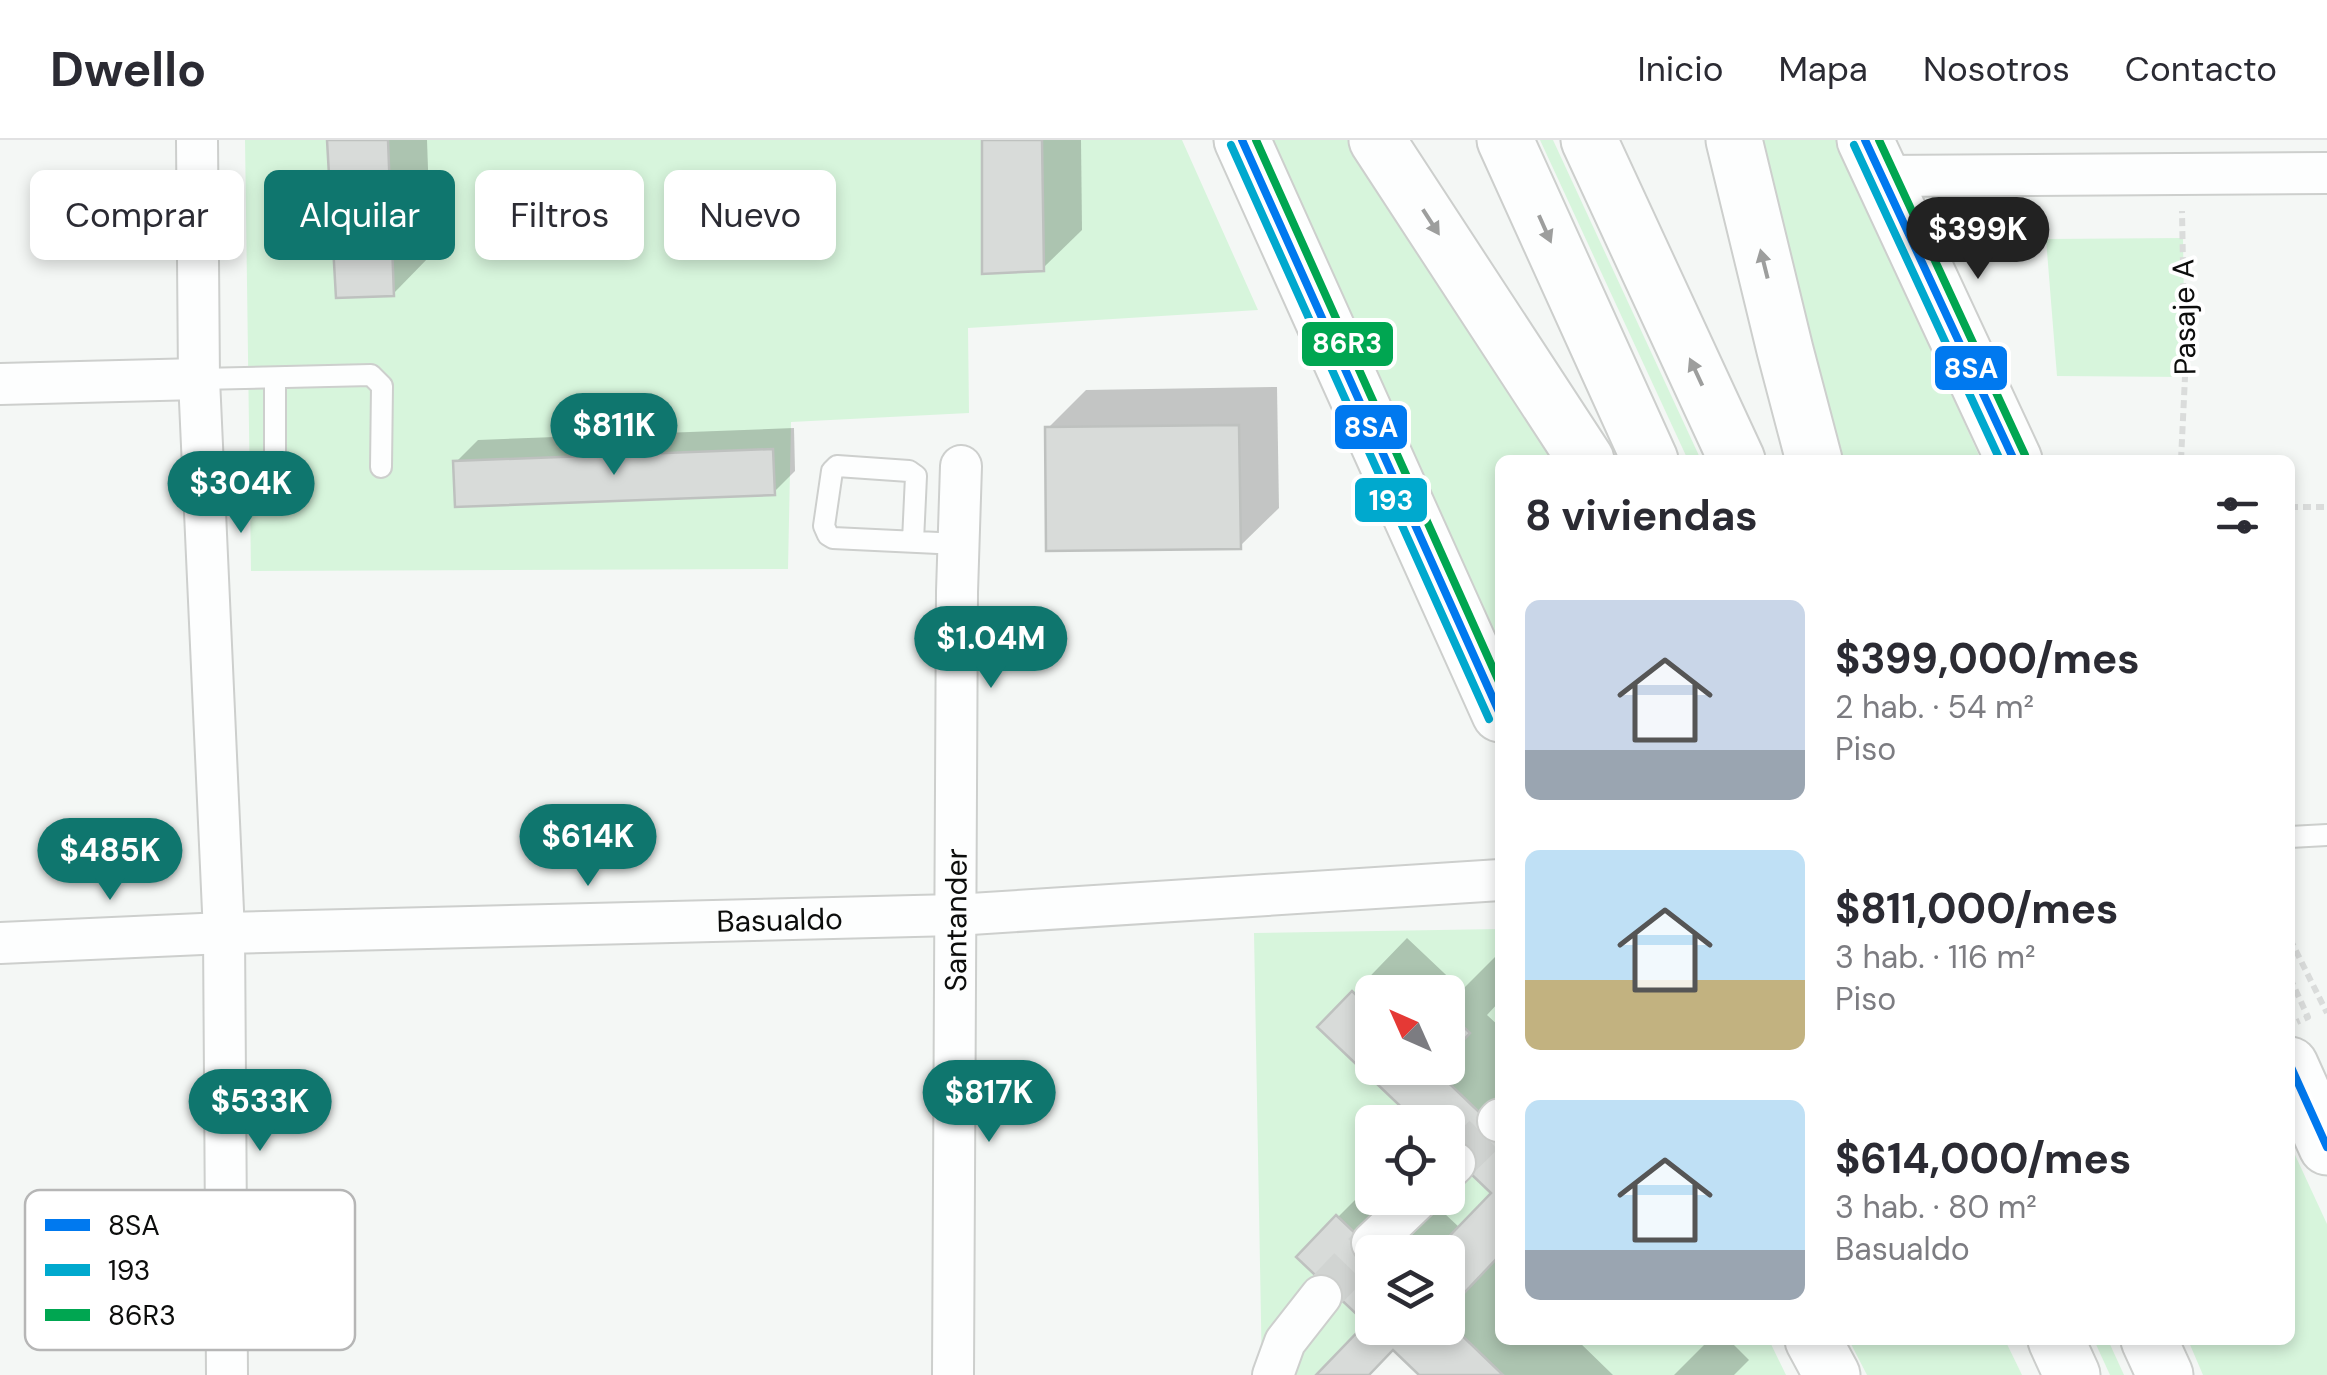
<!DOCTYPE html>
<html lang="es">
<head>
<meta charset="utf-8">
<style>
	:root { --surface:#fff; --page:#f2f2f3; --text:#2b2b33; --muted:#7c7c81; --line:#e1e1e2; --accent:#0f766e }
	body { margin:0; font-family:"DM Sans",sans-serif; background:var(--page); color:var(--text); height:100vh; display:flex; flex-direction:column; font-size:38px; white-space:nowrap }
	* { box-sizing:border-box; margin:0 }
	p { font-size:32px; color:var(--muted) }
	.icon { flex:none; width:55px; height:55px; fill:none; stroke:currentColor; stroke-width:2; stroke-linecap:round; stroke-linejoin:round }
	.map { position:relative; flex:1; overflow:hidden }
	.side { position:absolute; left:1495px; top:315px; width:800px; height:890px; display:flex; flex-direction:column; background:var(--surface); border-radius:15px; box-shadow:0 5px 15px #0003 }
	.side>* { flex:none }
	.guide { position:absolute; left:30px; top:30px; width:950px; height:90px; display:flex; gap:20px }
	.needle { width:65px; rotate:315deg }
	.buttons { position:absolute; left:1355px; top:835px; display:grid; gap:20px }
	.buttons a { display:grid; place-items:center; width:110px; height:110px; border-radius:15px; background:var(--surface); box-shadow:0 5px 15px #0003; font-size:50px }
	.price { position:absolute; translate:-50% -85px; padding:0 22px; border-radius:35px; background:var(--accent); color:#fff; font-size:32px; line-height:65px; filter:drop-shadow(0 2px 5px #0008) }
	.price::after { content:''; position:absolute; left:50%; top:60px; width:30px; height:22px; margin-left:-15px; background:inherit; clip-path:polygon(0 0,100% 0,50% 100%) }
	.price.on { background:#222; color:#fff }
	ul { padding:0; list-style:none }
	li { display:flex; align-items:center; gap:30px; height:250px; padding:0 30px }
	li span { display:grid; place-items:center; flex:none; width:280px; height:200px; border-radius:15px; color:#555 }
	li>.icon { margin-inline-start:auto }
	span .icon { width:120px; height:120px; fill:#fffc; stroke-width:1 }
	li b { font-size:42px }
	h2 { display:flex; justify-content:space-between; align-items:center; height:120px; padding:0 30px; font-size:42px }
	.tag { padding:0 35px; border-radius:15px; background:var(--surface); box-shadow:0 5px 15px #0003; font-size:35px; line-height:90px }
	.tag.on { background:var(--accent); color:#fff }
	header { display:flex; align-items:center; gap:60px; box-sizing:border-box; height:140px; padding:0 50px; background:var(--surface); border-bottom:2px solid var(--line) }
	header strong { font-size:48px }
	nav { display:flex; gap:55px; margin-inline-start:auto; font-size:35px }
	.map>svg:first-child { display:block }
	.green { fill:#d7f5dc; fill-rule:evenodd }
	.shadow { fill:#0003; fill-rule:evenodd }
	.building { fill:#d8dbd9; stroke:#bec1bf; stroke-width:2.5 }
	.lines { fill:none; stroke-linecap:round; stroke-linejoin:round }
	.street-tunnel { stroke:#d1d4d2; stroke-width:40; stroke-dasharray:40 20; stroke-linecap:butt }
	.lane-casing { stroke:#cdcfcd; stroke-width:24 }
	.street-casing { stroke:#cdcfcd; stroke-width:44 }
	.secondary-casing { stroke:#cdcfcd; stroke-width:59 }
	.highway-casing { stroke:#cdcfcd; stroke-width:59 }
	.path { stroke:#dadcdb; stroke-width:6; stroke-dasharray:8 5; stroke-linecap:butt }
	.lane { stroke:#fdfefe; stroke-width:20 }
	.street { stroke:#fdfefe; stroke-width:40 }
	.secondary { stroke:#fdfefe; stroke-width:55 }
	.highway { stroke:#fdfefe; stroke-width:55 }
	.bus-1-casing { stroke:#fff; stroke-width:15 }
	.bus-2-casing { stroke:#fff; stroke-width:15 }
	.bus-3-casing { stroke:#fff; stroke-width:15 }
	.bus-1 { stroke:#0079ef; stroke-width:8 }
	.bus-2 { stroke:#00a9ce; stroke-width:8 }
	.bus-3 { stroke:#00a651; stroke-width:8 }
	.oneway { fill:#9d9e9d }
	.labels { text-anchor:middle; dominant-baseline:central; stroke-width:8; stroke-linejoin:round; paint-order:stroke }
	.street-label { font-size:30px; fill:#0c0d0c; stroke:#fff }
	.key { fill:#fff; stroke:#b6b6b6; stroke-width:2.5 }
	.key-label { font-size:28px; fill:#0c0d0c }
	.line-badge { stroke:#fff; stroke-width:4 }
	.badge-label { font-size:28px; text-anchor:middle; font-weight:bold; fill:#fff }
</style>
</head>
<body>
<header>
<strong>Dwello</strong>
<nav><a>Inicio</a><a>Mapa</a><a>Nosotros</a><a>Contacto</a></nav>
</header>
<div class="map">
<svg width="2327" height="1235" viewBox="0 0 2327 1235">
	<rect width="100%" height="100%" fill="#f4f7f5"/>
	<g class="green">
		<path d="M 245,0 L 327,0 L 336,158 L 388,0 L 982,0 L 983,134 L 1044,130 L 1042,0 L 1182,0 L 1258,170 L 968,188 L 969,273 L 791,282 L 788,429 L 251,431 ZM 773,310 L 774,355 L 455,366 L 454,321 Z"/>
		<path d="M 1269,0 L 1357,0 L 1566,320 L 1500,320 L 1500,514 Z"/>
		<path d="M 1540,0 L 1553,0 L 1701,320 L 1688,320 Z"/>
		<path d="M 1751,0 L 1838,0 L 1981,320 L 1836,320 Z"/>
		<path d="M 2183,98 L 2185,237 L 2057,236 L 2046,99 Z"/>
		<path d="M 1500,789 L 1500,992 L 1435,930 L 1438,928 L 1448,928 L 1448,917 L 1470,894 L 1448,872 L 1448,852 L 1372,852 L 1372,870 L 1352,851 L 1317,887 L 1417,982 L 1372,982 L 1372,1058 L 1448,1058 L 1448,1012 L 1491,1053 L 1434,1112 L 1375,1112 L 1296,1117 L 1366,1183 L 1316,1235 L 1262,1235 L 1254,793 Z"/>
		<path d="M 2290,1004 L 2327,1084 L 2327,1235 L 2203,1235 L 2188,1200 L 2290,1200 Z"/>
		<path d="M 1500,1115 L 1500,1200 L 1769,1200 L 1786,1235 L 1503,1235 L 1448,1182 L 1448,1170 Z"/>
		<path d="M 1849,1200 L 2005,1200 L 2022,1235 L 1867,1235 Z"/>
		<path d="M 2094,1200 L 2108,1200 L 2124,1235 L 2110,1235 Z"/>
	</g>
	<g class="shadow">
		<path d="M 329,0 L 427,0 L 431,115 L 393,154 Z"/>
		<path d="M 985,0 L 1081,0 L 1082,90 L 1043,128 Z"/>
		<path d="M 1277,247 L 1279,368 L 1240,406 L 1048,288 L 1086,250 Z"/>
		<path d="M 794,288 L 795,331 L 774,352 L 456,322 L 478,300 Z"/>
		<path d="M 1407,798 L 1462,850 L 1498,814 L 1500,816 L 1500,861 L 1487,875 L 1500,887 L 1500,1114 L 1494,1120 L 1500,1126 L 1500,1200 L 1577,1200 L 1613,1235 L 1423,1235 L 1394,1208 L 1367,1235 L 1320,1235 L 1369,1183 L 1338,1077 L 1372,1043 L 1372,1058 L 1428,1058 L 1460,1088 L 1494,1053 L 1448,1008 L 1448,982 L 1421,982 L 1321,887 ZM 1372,852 L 1448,852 L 1448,928 L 1372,928 ZM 1372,1112 L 1448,1112 L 1448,1188 L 1372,1188 Z"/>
		<path d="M 1709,1200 L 1729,1200 L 1749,1220 L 1734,1235 L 1674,1235 Z"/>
	</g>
	<g class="building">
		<path d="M 327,0 L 388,0 L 394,156 L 336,158 Z"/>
		<path d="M 982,0 L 1042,0 L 1044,131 L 982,134 Z"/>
		<path d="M 1239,285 L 1241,409 L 1046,411 L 1045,287 Z"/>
		<path d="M 773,309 L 775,355 L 455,367 L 453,321 Z"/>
		<path d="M 1352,851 L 1372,870 L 1372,928 L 1438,928 L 1435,930 L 1500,992 L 1500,1115 L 1448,1170 L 1448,1112 L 1434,1112 L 1491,1053 L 1448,1012 L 1448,982 L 1417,982 L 1317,887 Z"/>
		<path d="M 1448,872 L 1470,893 L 1448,917 Z"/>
		<path d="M 1336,1075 L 1375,1112 L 1372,1112 L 1372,1188 L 1448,1188 L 1448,1182 L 1503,1235 L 1419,1235 L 1393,1210 L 1369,1235 L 1316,1235 L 1366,1183 L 1296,1117 Z"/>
	</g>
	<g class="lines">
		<g class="street-tunnel">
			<path d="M 1455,1023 L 1498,981"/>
			<path d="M 1321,1156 L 1372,1103"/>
		</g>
		<g class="lane-casing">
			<g id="lane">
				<path d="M 275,238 L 275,328"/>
				<path d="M 199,239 L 371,235 L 382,246 L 381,327"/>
				<path d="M 913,401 L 916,336 L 909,331 L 837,326 L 832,331 L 824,386 L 828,395 L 833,398 L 959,404"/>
				<path d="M 2290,697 L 2327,695"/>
			</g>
		</g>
		<g class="street-casing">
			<g id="street">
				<path d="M 197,0 L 199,239 L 224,793 L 227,1235"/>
				<path d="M 1883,36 L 2327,33"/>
				<path d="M 0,244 L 199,239"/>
				<path id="s1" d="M 0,803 L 224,793 L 955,775 L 1500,740"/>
				<path d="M 1498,981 L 1500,979"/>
				<path d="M 1448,1030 L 1455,1023"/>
				<path d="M 1372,1103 L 1419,1058"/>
				<path id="s2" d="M 953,1235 L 957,452 L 961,326"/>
				<path d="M 1273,1235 L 1285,1202 L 1321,1156"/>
			</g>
		</g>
		<g class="secondary-casing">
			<g id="secondary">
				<path d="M 1242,0 L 1500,574"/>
				<path d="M 1865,0 L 2014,320"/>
				<path d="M 2290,925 L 2327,1007"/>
				<path d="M 1813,1200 L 1832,1235"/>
			</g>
		</g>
		<g class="highway-casing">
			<g id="highway">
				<path d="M 1377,0 L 1586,320"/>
				<path d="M 1505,0 L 1650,320"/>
				<path d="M 1589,0 L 1737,320"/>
				<path d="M 1734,0 L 1785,210 L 1814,320"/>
				<path d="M 2056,1200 L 2072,1235"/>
				<path d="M 2149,1200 L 2165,1235"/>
			</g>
		</g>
		<g class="path">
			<path d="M 2181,320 L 2185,237 L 2182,71"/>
			<path d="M 2290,367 L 2327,367"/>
			<path d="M 2290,799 L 2327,873"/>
			<path d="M 2290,838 L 2308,877 L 2297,882"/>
		</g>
		<use href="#lane" class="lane"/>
		<use href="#street" class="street"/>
		<use href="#secondary" class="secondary"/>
		<use href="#highway" class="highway"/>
		<g class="bus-1-casing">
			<g id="bus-1">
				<path d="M 1242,0 L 1500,574"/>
				<path d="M 1865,0 L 2014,320"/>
				<path d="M 2290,925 L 2327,1007"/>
			</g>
		</g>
		<g class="bus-2-casing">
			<g id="bus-2">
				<path d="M 1231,5 L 1489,579"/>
				<path d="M 1854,5 L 2000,320"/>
			</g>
		</g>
		<g class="bus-3-casing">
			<g id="bus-3">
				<path d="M 1256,0 L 1500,544"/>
				<path d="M 1879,0 L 2025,315"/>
			</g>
		</g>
		<use href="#bus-1" class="bus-1"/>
		<use href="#bus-2" class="bus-2"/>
		<use href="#bus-3" class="bus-3"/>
	</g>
	<defs><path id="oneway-solid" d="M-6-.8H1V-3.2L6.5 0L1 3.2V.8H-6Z" transform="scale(2.5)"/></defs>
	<g class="oneway">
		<use href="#oneway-solid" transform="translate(1431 82) rotate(57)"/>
		<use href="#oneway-solid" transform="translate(1545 89) rotate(66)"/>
		<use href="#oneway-solid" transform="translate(1764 124) rotate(-104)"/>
		<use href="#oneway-solid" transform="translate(1696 232) rotate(-115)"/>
	</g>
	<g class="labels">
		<g class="street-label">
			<text transform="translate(2184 177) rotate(-91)">Pasaje A</text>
			<text stroke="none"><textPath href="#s1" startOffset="780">Basualdo</textPath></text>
			<text stroke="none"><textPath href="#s2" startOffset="455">Santander</textPath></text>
		</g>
	</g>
	<rect x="25" y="1050" width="330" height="160" rx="15" class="key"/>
	<rect x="45" y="1079" width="45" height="12" fill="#0079ef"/>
	<rect x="45" y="1124" width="45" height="12" fill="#00a9ce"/>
	<rect x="45" y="1169" width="45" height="12" fill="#00a651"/>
	<g class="key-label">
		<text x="108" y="1095">8SA</text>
		<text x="108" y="1140">193</text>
		<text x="108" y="1185">86R3</text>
	</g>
	<g class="line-badge">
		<rect x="1300" y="180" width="95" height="48" rx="10" fill="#00a651"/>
		<rect x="1933" y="204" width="76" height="48" rx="10" fill="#0079ef"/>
		<rect x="1333" y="263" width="76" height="48" rx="10" fill="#0079ef"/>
		<rect x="1353" y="336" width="76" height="48" rx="10" fill="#00a9ce"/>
	</g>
	<g class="badge-label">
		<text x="1347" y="213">86R3</text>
		<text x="1971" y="238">8SA</text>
		<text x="1371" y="297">8SA</text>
		<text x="1391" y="370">193</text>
	</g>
</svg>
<div class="buttons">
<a><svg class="needle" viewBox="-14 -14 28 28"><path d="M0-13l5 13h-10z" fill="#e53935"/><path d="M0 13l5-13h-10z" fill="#7c7c81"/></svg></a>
<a><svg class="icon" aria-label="locate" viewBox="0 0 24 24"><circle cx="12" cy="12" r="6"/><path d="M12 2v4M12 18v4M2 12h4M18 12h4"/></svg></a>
<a><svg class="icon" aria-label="layers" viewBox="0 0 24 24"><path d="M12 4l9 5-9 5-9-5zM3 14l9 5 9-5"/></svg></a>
</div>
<b class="price on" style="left:1978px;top:142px">$399K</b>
<b class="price" style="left:614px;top:338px">$811K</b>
<b class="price" style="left:241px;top:396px">$304K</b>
<b class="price" style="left:991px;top:551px">$1.04M</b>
<b class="price" style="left:588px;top:749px">$614K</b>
<b class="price" style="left:110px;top:763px">$485K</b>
<b class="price" style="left:989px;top:1005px">$817K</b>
<b class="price" style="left:260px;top:1014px">$533K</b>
<div class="guide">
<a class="tag">Comprar</a>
<a class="tag on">Alquilar</a>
<a class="tag">Filtros</a>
<a class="tag">Nuevo</a>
</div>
<section class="side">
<h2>8 viviendas<svg class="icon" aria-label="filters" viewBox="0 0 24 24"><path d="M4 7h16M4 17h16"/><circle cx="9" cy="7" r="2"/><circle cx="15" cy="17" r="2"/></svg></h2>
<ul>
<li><span style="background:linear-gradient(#c9d6e8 75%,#9aa5b1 0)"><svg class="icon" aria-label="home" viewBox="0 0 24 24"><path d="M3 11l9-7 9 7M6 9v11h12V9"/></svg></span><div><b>$399,000/mes</b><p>2 hab. · 54 m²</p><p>Piso</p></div></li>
<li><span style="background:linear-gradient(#bfe0f5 65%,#c2b280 0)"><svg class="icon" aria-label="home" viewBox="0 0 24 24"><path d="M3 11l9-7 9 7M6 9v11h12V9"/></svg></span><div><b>$811,000/mes</b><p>3 hab. · 116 m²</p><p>Piso</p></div></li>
<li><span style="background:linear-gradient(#bfe0f5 75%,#9aa5b1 0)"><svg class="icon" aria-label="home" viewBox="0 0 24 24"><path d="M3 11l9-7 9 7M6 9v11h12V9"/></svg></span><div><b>$614,000/mes</b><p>3 hab. · 80 m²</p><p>Basualdo</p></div></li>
</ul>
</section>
</div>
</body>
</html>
